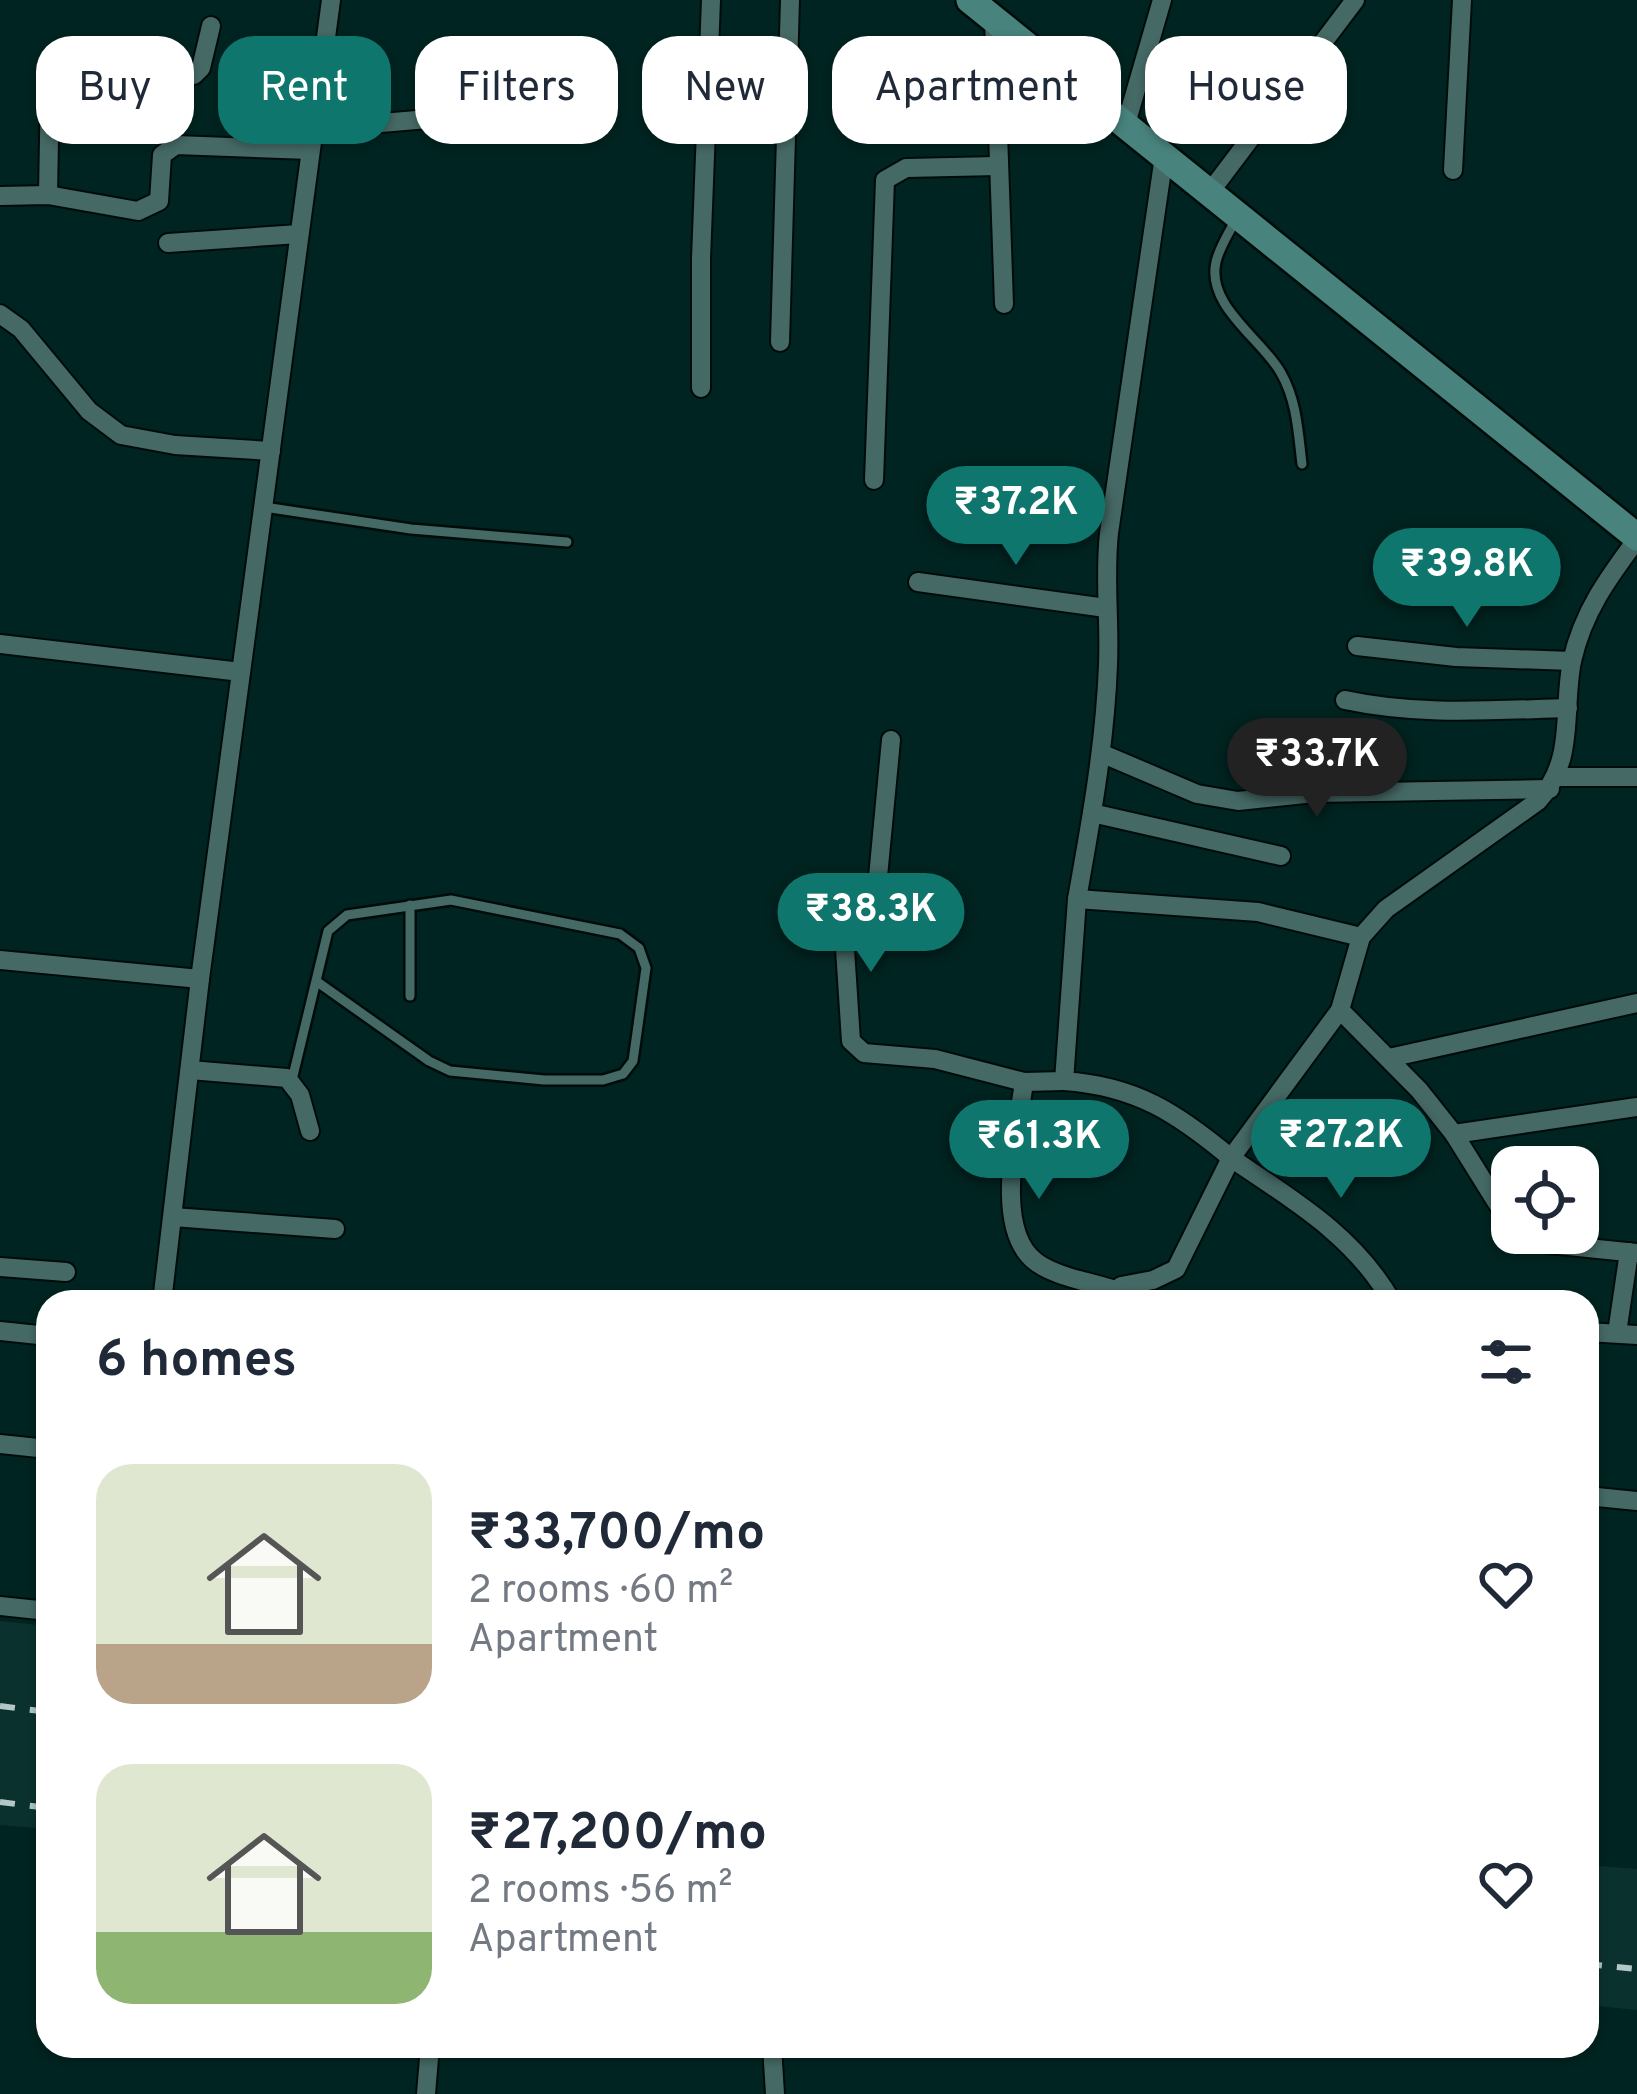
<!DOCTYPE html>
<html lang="en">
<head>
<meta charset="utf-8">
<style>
	:root { --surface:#fff; --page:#f6f6f7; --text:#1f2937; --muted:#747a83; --accent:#0f766e }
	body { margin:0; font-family:Overpass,sans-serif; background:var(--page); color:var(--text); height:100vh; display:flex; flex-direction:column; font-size:45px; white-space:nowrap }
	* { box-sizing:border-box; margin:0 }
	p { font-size:39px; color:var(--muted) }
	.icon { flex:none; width:66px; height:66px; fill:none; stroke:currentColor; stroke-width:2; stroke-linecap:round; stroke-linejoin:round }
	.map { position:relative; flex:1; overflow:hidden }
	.side { position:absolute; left:36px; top:1290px; width:1563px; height:768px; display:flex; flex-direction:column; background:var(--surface); border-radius:36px; box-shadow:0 3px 9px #0004 }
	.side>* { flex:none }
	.guide { position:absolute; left:36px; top:36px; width:1566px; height:108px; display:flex; gap:24px }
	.tools { position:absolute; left:1491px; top:1146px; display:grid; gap:24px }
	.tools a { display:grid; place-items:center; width:108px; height:108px; border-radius:24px; background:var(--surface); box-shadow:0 3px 9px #0004; font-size:60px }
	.price { position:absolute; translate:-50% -102px; padding:0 27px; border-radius:42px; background:var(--accent); color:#fff; font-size:39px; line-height:78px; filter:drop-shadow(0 3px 6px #0008) }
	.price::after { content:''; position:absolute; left:50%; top:72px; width:36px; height:27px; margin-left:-18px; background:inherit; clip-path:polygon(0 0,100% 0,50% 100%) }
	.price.active { background:#222; color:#fff }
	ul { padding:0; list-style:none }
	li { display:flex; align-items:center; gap:36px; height:300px; padding:0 60px }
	li span { display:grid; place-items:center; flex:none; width:336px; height:240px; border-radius:36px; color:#555 }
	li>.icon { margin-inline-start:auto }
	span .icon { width:144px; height:144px; fill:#fffc; stroke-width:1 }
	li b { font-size:51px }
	h2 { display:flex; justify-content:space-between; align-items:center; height:144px; padding:0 60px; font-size:51px }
	.chip { padding:0 42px; border-radius:36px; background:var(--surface); box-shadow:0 3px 9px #0004; font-size:42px; line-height:108px }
	.chip.active { background:var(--accent); color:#fff }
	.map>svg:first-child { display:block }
	.built { fill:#0b312e }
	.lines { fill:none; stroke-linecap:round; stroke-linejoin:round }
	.lane-casing { stroke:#000c0a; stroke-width:14 }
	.street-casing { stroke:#000c0a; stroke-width:22 }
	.secondary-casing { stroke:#000c0a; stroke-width:32 }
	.lane { stroke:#456965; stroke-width:9 }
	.street { stroke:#456965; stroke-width:18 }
	.secondary { stroke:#49837d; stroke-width:27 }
	.rail { stroke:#b2c8c6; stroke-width:6; stroke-dasharray:15 15; stroke-linecap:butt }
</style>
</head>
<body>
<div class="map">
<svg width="1637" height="2094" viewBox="0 0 1637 2094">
	<rect width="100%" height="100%" fill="#002421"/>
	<g class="built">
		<path d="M 0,1621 L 48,1626 L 48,1829 L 0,1825 Z"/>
		<path d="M 1587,1865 L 1637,1869 L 1637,2010 L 1587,2005 Z"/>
	</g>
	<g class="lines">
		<g class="lane-casing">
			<g id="lane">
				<path d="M 1236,219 C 1229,233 1219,248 1216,262 C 1206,306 1262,339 1281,373 C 1297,401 1298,432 1302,464"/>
				<path d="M 264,507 L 411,529 L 567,542"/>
				<path d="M 410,996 L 410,905"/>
				<path d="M 292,1080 L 328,931 L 347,915 L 451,900 L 620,934 L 639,948 L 646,968 L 633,1061 L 623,1074 L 603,1080 L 544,1080 L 450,1071 L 429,1061 L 316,981"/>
			</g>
		</g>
		<g class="street-casing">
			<g id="street">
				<path d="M 994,19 L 1004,304"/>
				<path d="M 1126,124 L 1162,0"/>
				<path d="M 311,129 L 534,110"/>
				<path d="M 1164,156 L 1109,533 C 1104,578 1110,621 1108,665 C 1105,744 1091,821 1077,899 L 1258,912 L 1361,937 L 1386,909 L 1538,801 C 1576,760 1562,711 1572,661 C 1583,612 1608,578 1637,539"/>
				<path d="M 1453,170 L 1462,0"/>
				<path d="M 1210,192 L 1355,0"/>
				<path d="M 48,195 L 50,83 L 56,72 L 66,68 L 194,75 L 201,68 L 211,26"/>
				<path d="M 0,196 L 48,195 L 138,211 L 159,201 L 162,155 L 176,145 L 309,150"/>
				<path d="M 168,243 L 299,234"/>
				<path d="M 0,314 L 21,329 L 89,411 L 121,435 L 175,445 L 271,451"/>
				<path d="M 780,342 L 790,0"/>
				<path d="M 701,388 L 701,259 L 711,0"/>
				<path d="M 874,480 L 885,180 L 906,168 L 998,166"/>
				<path d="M 918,582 L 1106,608"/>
				<path d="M 0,644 L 241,672"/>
				<path d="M 1357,646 L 1456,657 L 1572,661"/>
				<path d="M 1345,700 C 1419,716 1492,710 1568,708"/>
				<path d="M 891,740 L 876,898 L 848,934 L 845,949 L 851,1041 L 864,1053 L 935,1059 L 1024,1082 L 1064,1081"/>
				<path d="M 1103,754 L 1197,794 L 1238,801 L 1314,793 L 1550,789"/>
				<path d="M 1557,777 L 1637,777"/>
				<path d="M 1092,813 L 1281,856"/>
				<path d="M 1077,899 L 1064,1081 C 1136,1086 1177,1113 1231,1158 L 1176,1269 L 1153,1280 L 1121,1286 L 1111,1302"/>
				<path d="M 1361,937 L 1340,1010 L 1231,1158 C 1293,1200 1355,1236 1392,1302"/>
				<path d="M 0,960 L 200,979"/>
				<path d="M 1340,1010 L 1419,1090 L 1454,1134 L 1512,1227"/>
				<path d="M 1389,1058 L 1637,1003"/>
				<path d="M 190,1070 L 287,1078 L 300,1095 L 310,1131"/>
				<path d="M 1024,1082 C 1018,1129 992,1229 1036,1262 C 1056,1277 1091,1282 1115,1290"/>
				<path d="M 1454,1134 L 1637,1107"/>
				<path d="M 173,1217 L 335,1229"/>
				<path d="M 1518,1233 L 1549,1244 L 1637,1253"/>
				<path d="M 0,1267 L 66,1272"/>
				<path d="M 162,1302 L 200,979 L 331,0"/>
				<path d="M 0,1331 L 48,1336"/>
				<path d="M 1587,1332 L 1637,1335"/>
				<path d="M 1617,1333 L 1629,1252"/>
				<path d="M 0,1444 L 48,1449"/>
				<path d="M 1587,1496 L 1637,1501"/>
				<path d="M 0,1606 L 48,1611"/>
				<path d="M 772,2046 L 775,2094"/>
				<path d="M 426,2094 L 430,2046"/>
			</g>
		</g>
		<g class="secondary-casing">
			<path id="secondary" d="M 970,0 L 1637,537"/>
		</g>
		<use href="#lane" class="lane"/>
		<use href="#street" class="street"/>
		<use href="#secondary" class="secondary"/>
		<g class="rail">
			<path d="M 0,1706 L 48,1712"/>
			<path d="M 0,1802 L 48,1808"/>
			<path d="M 1587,1964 L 1637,1969"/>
		</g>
	</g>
</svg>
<div class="tools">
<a><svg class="icon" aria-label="locate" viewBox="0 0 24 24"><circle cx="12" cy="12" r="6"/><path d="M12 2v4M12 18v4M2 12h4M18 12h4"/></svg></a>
</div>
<b class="price" style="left:1016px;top:568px">₹37.2K</b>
<b class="price" style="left:1467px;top:630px">₹39.8K</b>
<b class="price active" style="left:1317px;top:820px">₹33.7K</b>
<b class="price" style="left:871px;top:975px">₹38.3K</b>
<b class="price" style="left:1341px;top:1201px">₹27.2K</b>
<b class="price" style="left:1039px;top:1202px">₹61.3K</b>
<div class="guide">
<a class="chip">Buy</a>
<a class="chip active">Rent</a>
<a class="chip">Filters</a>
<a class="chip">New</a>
<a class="chip">Apartment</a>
<a class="chip">House</a>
</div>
<section class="side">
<h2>6 homes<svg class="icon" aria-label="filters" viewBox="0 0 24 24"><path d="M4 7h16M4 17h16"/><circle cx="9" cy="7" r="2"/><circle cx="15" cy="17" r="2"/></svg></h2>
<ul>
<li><span style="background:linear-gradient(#dfe7d0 75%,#b9a48a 0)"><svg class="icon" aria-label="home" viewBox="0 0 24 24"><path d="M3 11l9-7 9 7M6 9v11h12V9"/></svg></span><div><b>₹33,700/mo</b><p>2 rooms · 60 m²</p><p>Apartment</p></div><svg class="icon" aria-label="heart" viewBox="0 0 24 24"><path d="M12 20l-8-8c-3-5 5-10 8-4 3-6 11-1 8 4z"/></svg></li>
<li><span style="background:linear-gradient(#dfe7d0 70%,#8fb573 0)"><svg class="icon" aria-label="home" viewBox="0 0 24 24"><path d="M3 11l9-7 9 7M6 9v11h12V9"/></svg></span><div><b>₹27,200/mo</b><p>2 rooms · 56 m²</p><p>Apartment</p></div><svg class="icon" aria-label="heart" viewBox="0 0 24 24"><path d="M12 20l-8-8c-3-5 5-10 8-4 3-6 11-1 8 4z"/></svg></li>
</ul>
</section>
</div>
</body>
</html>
